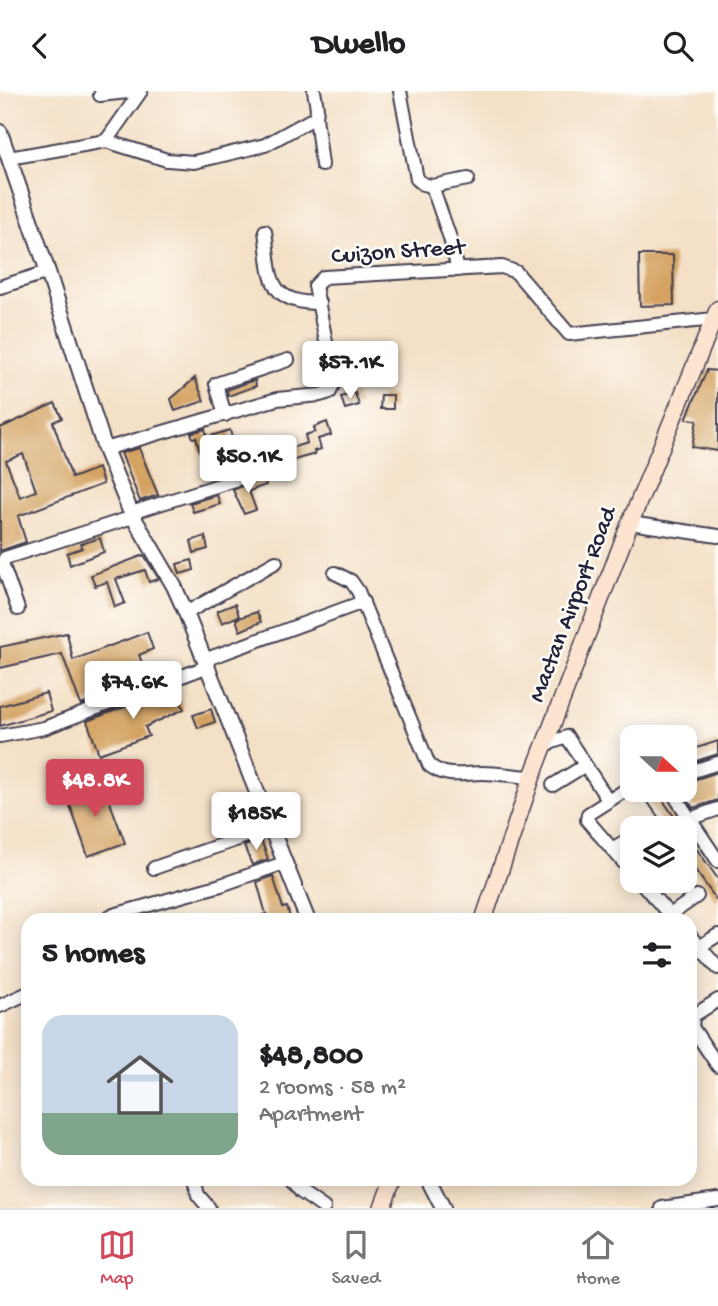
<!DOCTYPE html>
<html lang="en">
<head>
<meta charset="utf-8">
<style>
	:root { --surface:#fff; --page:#f2f2f2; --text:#202124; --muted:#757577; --line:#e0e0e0; --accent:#d1495b }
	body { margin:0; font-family:"Gochi Hand",sans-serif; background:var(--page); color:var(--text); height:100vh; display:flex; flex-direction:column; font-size:26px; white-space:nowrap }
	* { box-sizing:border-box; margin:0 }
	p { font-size:23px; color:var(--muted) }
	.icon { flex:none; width:38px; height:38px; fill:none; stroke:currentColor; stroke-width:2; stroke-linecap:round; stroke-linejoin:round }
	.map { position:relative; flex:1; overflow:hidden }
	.drawer { position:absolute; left:21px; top:822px; width:676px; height:273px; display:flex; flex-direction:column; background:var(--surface); border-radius:21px; box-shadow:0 4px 18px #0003 }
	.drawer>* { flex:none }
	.needle { width:46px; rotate:111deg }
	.tools { position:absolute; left:620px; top:634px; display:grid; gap:14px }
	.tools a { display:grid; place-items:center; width:77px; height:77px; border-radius:14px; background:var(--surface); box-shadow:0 4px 18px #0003; font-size:35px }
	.price { position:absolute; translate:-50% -60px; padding:0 16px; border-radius:7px; background:#fff; color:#222; font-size:23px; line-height:46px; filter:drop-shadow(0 2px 4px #0008) }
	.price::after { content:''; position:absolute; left:50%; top:42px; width:21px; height:16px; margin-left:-10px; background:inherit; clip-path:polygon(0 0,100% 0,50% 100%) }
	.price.selected { background:var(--accent); color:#fff }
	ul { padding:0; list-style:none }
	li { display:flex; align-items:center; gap:21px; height:175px; padding:0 21px }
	li span { display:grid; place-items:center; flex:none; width:196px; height:140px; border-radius:21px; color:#555 }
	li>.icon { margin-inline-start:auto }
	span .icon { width:84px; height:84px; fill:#fffc; stroke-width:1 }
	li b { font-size:30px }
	h2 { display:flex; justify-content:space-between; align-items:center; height:84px; padding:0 21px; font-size:30px }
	header { display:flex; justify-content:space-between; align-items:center; height:91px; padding:0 21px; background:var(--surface); font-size:32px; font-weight:800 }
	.dock { display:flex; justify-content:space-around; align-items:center; height:98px; border-top:2px solid var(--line); background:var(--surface); font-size:19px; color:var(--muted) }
	.dock a { display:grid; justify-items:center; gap:4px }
	.dock .selected { color:var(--accent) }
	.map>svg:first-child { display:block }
	.building { fill:#d4a362; fill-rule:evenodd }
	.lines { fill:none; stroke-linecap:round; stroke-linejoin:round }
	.minor-casing { stroke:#423e50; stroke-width:16 }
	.tertiary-casing { stroke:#423e50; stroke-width:18 }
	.secondary-casing { stroke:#423e50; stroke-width:19 }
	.minor { stroke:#fff; stroke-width:12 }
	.tertiary { stroke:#fff; stroke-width:14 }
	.secondary { stroke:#fde4d1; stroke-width:16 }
	.labels { text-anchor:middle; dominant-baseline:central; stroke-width:5; stroke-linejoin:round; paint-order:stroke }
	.street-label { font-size:24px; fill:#22223b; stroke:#fdfcf7 }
</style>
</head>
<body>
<header><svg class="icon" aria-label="back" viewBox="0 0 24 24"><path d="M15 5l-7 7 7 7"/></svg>Dwello<svg class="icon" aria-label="search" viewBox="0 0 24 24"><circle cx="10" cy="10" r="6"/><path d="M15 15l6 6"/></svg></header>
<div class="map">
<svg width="718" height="1117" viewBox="0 0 718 1117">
	<rect width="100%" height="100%" fill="#fdfcf7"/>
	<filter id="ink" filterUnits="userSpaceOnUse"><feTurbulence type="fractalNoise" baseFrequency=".0143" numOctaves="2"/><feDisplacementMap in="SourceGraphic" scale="14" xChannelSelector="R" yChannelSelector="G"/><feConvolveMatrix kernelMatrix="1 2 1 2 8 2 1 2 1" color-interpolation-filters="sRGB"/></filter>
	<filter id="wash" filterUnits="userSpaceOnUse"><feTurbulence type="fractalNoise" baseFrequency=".00686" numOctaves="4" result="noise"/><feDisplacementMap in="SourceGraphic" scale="28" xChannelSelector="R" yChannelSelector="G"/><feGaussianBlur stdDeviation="1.57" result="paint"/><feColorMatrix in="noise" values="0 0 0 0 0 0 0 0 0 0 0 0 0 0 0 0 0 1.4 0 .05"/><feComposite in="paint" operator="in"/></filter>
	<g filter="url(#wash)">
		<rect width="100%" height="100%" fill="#f4e0c6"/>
		<g id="blocks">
			<g class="building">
				<path d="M 639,164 L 673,164 L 674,214 L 640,215 Z"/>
				<path d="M 707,279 L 718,280 L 718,360 L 692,356 L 697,329 L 686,328 Z"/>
				<path d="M 195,287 L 204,310 L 175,320 L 171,308 Z"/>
				<path d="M 255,289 L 256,295 L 228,305 L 227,299 Z"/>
				<path d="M 355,302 L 359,314 L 345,318 L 341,306 Z"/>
				<path d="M 381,304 L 393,304 L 393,318 L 380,318 Z"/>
				<path d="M 55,312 L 62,327 L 53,331 L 72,387 L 98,377 L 103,393 L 18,425 L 26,451 L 0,460 L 0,337 ZM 23,363 L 36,400 L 20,406 L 6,370 Z"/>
				<path d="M 327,331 L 331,344 L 318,348 L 321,358 L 314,360 L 315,363 L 287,371 L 285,364 L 226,382 L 223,372 L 269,359 L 286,354 L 287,358 L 307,352 L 305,344 L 315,341 L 314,336 Z"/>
				<path d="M 205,338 L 207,346 L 230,339 L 233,351 L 200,361 L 196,346 L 193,347 L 191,342 Z"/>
				<path d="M 139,357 L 158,404 L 140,410 L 121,362 Z"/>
				<path d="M 263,386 L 266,394 L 249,400 L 256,419 L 244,423 L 233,399 Z"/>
				<path d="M 217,404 L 220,413 L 193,421 L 190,412 Z"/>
				<path d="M 205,445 L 208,458 L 194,462 L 191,450 Z"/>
				<path d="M 100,447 L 104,461 L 70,474 L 67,462 L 82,457 L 81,453 Z"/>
				<path d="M 144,464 L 159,488 L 149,491 L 145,479 L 116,488 L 125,512 L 115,516 L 107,491 L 95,495 L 91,484 Z"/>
				<path d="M 192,469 L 194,479 L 180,483 L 177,473 Z"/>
				<path d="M 235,513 L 239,525 L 222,532 L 217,520 Z"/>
				<path d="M 257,521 L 261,531 L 240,540 L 236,528 Z"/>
				<path d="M 147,541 L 153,558 L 139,564 L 148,587 L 81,614 L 62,563 L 0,577 L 0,556 L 67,542 L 73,569 Z"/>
				<path d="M 175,597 L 184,618 L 145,636 L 149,645 L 99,663 L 87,630 Z"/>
				<path d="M 46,602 L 51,620 L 0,635 L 0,615 Z"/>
				<path d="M 211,618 L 215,631 L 198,637 L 193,624 Z"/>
				<path d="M 718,650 L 718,663 L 684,674 L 684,661 Z"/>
				<path d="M 718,681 L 718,709 L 693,717 L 685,705 L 684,692 Z"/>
				<path d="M 102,690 L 125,752 L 88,765 L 66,703 Z"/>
				<path d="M 656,699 L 662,708 L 682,737 L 666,737 L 645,707 Z"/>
				<path d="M 684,740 L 718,788 L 718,811 L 684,763 Z"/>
				<path d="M 261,749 L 268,768 L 252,774 L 244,755 Z"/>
				<path d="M 273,785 L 283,817 L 287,816 L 291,830 L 251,830 L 251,828 L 266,823 L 257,791 Z"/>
			</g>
		</g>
	</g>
	<g filter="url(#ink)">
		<use href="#blocks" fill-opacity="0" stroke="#423e50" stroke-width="2"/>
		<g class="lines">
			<g class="minor-casing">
				<g id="minor">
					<path d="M 400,0 L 417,88 L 423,93 L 432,95 L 450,147 L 458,179"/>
					<path d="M 100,4 L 137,0"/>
					<path d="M 316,26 L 322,74"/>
					<path d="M 106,50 L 141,0"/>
					<path d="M 9,67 L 106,50 L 167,69 L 194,71 L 265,54 L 316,26 L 317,17 L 314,0"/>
					<path d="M 432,95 L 468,88"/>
					<path d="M 265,140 C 271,184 265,212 319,212"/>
					<path d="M 0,196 L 48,181"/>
					<path d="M 225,324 L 216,293 L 288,269"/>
					<path d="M 105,358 L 277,308 L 320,304 L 330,301 L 334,291 L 315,195 L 324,186 L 502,176 L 516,181 L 569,243 L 714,228"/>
					<path d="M 131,422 L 241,387"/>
					<path d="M 630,432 L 718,445"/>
					<path d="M 335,482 L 351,490 L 358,500 L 429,674 C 446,688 462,682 482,682 C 498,682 515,685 532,686"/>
					<path d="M 18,518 L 2,472 L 5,467 L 133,426"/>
					<path d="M 186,522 L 276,471"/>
					<path d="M 204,569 L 363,511"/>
					<path d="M 0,645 L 44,637 L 206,576"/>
					<path d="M 544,654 L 567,646 L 608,709"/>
					<path d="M 684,683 L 718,672"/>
					<path d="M 553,694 L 584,675"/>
					<path d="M 670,698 L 718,770"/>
					<path d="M 624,700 L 588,723 L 587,729 L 632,781"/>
					<path d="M 690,728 L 718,718"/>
					<path d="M 646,737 L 647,736"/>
					<path d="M 612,758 L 632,746"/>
					<path d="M 154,777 L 270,737"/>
					<path d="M 639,789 L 675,830"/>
					<path d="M 670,824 L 697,805"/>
					<path d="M 110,825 L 221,794 L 284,772"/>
					<path d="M 690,845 L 718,877"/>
					<path d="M 699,856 L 718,844"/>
					<path d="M 718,909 L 693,925 L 692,936 L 718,975"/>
					<path d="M 0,915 L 28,902"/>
					<path d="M 194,1088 L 198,1104 L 209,1117"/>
					<path d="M 291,1088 L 301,1101 L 324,1117"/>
					<path d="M 662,1117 L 718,1109"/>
				</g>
			</g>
			<g class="tertiary-casing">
				<g id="tertiary">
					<path d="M 0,41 L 48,181 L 105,358 L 131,422 L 174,495 L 186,522 L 308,830"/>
					<path d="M 428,1088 L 443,1117"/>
				</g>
			</g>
			<g class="secondary-casing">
				<g id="secondary">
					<path d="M 483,830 L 532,686 L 630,432 L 718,218"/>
					<path d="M 382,1117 L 393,1088"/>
				</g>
			</g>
			<use href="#minor" class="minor"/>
			<use href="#tertiary" class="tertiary"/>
			<use href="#secondary" class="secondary"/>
		</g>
	</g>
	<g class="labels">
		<g class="street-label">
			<text transform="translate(398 162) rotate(-4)">Cuizon Street</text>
			<text transform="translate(574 514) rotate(-69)">Mactan Airport Road</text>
		</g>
	</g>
</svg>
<div class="tools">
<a><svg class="needle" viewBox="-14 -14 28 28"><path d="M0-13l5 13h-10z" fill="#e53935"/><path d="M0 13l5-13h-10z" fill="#757577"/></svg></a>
<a><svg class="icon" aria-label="layers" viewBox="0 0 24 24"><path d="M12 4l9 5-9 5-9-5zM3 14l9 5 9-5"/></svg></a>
</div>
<b class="price" style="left:350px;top:310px">$57.1K</b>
<b class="price" style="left:248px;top:404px">$50.1K</b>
<b class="price" style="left:133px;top:630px">$74.6K</b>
<b class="price selected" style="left:95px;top:728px">$48.8K</b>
<b class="price" style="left:256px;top:761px">$185K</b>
<section class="drawer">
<h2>5 homes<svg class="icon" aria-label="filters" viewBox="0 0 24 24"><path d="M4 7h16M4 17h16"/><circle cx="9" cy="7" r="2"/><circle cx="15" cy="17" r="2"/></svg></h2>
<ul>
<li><span style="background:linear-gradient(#c9d6e8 70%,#7fa58c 0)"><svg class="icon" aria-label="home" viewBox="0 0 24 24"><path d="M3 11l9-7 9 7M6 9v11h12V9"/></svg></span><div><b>$48,800</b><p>2 rooms · 58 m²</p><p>Apartment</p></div></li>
</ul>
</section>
</div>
<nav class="dock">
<a class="selected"><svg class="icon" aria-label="map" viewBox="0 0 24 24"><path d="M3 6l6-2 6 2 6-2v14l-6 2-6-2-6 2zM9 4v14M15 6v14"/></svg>Map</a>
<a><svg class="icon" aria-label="saved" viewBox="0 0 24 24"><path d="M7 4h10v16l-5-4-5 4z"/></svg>Saved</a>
<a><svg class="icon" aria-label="home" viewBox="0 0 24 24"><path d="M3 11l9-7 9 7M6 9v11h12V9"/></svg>Home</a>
</nav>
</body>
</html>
